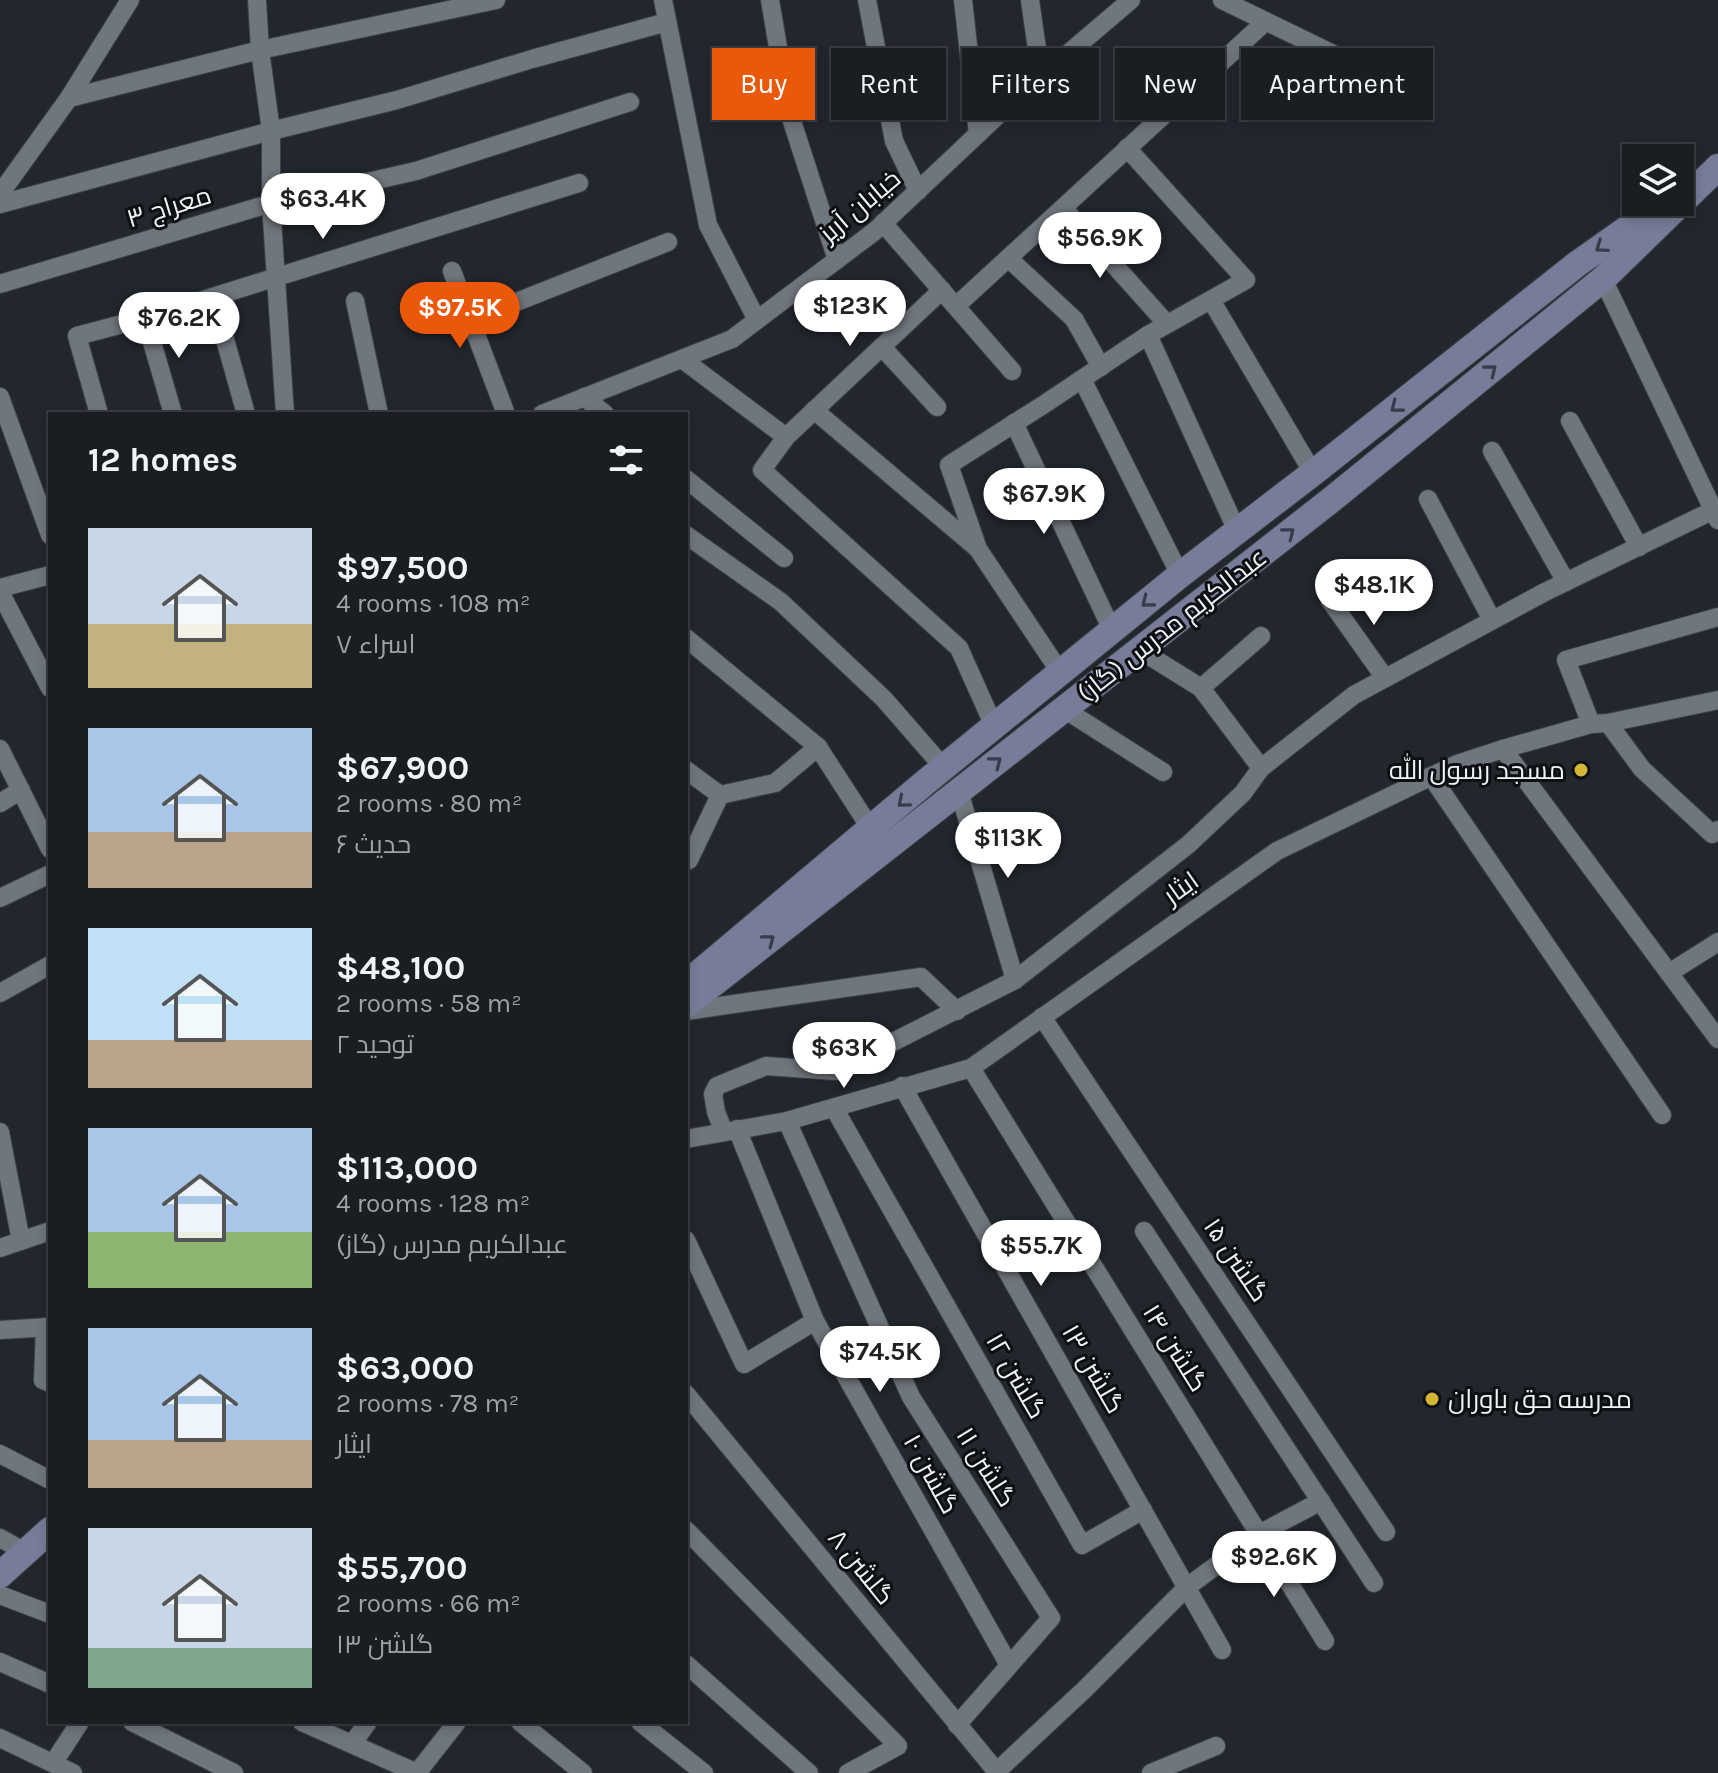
<!DOCTYPE html>
<html lang="en">
<head>
<meta charset="utf-8">
<style>
	:root { --surface:#1a1d22; --page:#23262a; --text:#f1f3f6; --muted:#9fa2a5; --line:#383b40; --accent:#ea580c }
	body { margin:0; font-family:Karla,Cairo,sans-serif; background:var(--page); color:var(--text); height:100vh; display:flex; flex-direction:column; font-size:30px; white-space:nowrap }
	* { box-sizing:border-box; margin:0 }
	p { font-size:26px; color:var(--muted) }
	.icon { flex:none; width:44px; height:44px; fill:none; stroke:currentColor; stroke-width:2; stroke-linecap:round; stroke-linejoin:round }
	.map { position:relative; flex:1; overflow:hidden }
	.side { position:absolute; left:48px; top:412px; width:640px; height:1312px; display:flex; flex-direction:column; background:var(--surface); border-radius:0px; box-shadow:0 4px 12px #0003,0 0 0 2px var(--line) }
	.side>* { flex:none }
	.hud { position:absolute; left:712px; top:48px; width:760px; height:72px; display:flex; gap:16px }
	.buttons { position:absolute; left:1622px; top:144px; display:grid; gap:16px }
	.buttons a { display:grid; place-items:center; width:72px; height:72px; border-radius:0px; background:var(--surface); box-shadow:0 4px 12px #0003,0 0 0 2px var(--line); font-size:40px }
	.price { position:absolute; translate:-50% -68px; padding:0 18px; border-radius:28px; background:#fff; color:#222; font-size:26px; line-height:52px; filter:drop-shadow(0 2px 4px #0008) }
	.price::after { content:''; position:absolute; left:50%; top:48px; width:24px; height:18px; margin-left:-12px; background:inherit; clip-path:polygon(0 0,100% 0,50% 100%) }
	.price.selected { background:var(--accent); color:#fff }
	ul { padding:0; list-style:none }
	li { display:flex; align-items:center; gap:24px; height:200px; padding:0 40px }
	li span { display:grid; place-items:center; flex:none; width:224px; height:160px; border-radius:0px; color:#555 }
	li>.icon { margin-inline-start:auto }
	span .icon { width:96px; height:96px; fill:#fffc; stroke-width:1 }
	li b { font-size:34px }
	h2 { display:flex; justify-content:space-between; align-items:center; height:96px; padding:0 40px; font-size:34px }
	.pill { padding:0 28px; border-radius:0px; background:var(--surface); box-shadow:0 4px 12px #0003,0 0 0 2px var(--line); font-size:28px; line-height:72px }
	.pill.selected { background:var(--accent); color:#fff }
	.map>svg:first-child { display:block }
	.lines { fill:none; stroke-linecap:round; stroke-linejoin:round }
	.street-casing { stroke:#3d4247; stroke-width:20 }
	.secondary-casing { stroke:#3d4247; stroke-width:28 }
	.street { stroke:#70767d; stroke-width:18 }
	.secondary { stroke:#787c99; stroke-width:26 }
	.oneway { stroke:#383b48 }
	.poi-dot { fill:#d3b635; stroke:#0d0f12; stroke-width:3 }
	.labels { text-anchor:middle; dominant-baseline:central; stroke-width:6; stroke-linejoin:round; paint-order:stroke }
	.street-label { font-size:26px; fill:#eff3f7; stroke:#0d0f12 }
	.poi-label { font-size:26px; fill:#eff3f7; stroke:#0d0f12; text-anchor:end }
</style>
</head>
<body>
<div class="map">
<svg width="1718" height="1773" viewBox="0 0 1718 1773">
	<rect width="100%" height="100%" fill="#22272d"/>
	<g class="lines">
		<g class="street-casing">
			<g id="street">
				<path d="M 257,0 L 260,50 L 271,131 L 271,204 L 285,414"/>
				<path d="M 663,0 L 708,225 L 757,320"/>
				<path d="M 770,0 L 789,112 L 837,260"/>
				<path d="M 867,0 L 894,141 L 918,191"/>
				<path d="M 963,0 L 978,134"/>
				<path d="M 1030,0 L 1041,77"/>
				<path d="M 1222,0 L 1372,73"/>
				<path d="M 69,98 L 260,50 L 496,0"/>
				<path d="M 0,194 L 69,98 L 130,0"/>
				<path d="M 0,204 L 271,131 L 397,100 L 532,59 L 667,22"/>
				<path d="M 1064,209 L 1167,324"/>
				<path d="M 883,223 L 1012,371"/>
				<path d="M 1008,258 L 1074,319 L 1101,367"/>
				<path d="M 452,271 L 506,414"/>
				<path d="M 1603,279 L 1718,520"/>
				<path d="M 0,284 L 258,207 L 416,171 L 630,102"/>
				<path d="M 942,290 L 786,437 L 762,470 L 959,648 L 994,726"/>
				<path d="M 213,297 L 246,414"/>
				<path d="M 1211,300 L 1313,473"/>
				<path d="M 355,301 L 379,414"/>
				<path d="M 956,306 L 1265,22"/>
				<path d="M 145,318 L 173,414"/>
				<path d="M 471,320 L 668,242"/>
				<path d="M 1148,335 L 1237,531"/>
				<path d="M 882,347 L 937,407"/>
				<path d="M 682,359 L 786,437"/>
				<path d="M 1082,379 L 1180,575"/>
				<path d="M 0,397 L 50,535"/>
				<path d="M 584,397 L 605,414"/>
				<path d="M 814,410 L 977,548"/>
				<path d="M 99,414 L 77,336 L 145,318 L 579,183"/>
				<path d="M 542,414 L 732,339 L 875,231 L 1016,98 L 1131,0"/>
				<path d="M 1570,421 L 1639,547"/>
				<path d="M 1014,423 L 1112,630"/>
				<path d="M 1492,451 L 1566,582"/>
				<path d="M 686,479 L 784,558"/>
				<path d="M 1428,499 L 1492,620"/>
				<path d="M 686,535 L 781,602 L 884,699 L 944,768"/>
				<path d="M 0,588 L 50,575"/>
				<path d="M 0,592 L 50,688"/>
				<path d="M 1329,599 L 1385,678"/>
				<path d="M 686,638 L 818,747 L 871,829"/>
				<path d="M 1140,650 L 1201,688 L 1261,768"/>
				<path d="M 1060,672 L 978,549 L 949,465 L 1043,405 L 1148,335 L 1246,280 L 1127,148"/>
				<path d="M 1201,688 L 1261,636"/>
				<path d="M 1064,709 L 1163,772"/>
				<path d="M 1608,723 L 1642,769 L 1712,834 L 1718,830"/>
				<path d="M 1591,724 L 1566,660 L 1718,617"/>
				<path d="M 0,749 L 50,849"/>
				<path d="M 1503,749 L 1718,1039"/>
				<path d="M 686,770 L 720,795"/>
				<path d="M 1431,776 L 1662,1115"/>
				<path d="M 959,791 L 1015,980"/>
				<path d="M 720,795 L 775,783 L 818,747"/>
				<path d="M 0,803 L 21,790"/>
				<path d="M 686,861 L 689,860 L 720,795"/>
				<path d="M 0,898 L 50,874"/>
				<path d="M 1669,973 L 1718,942"/>
				<path d="M 0,993 L 50,965"/>
				<path d="M 686,1011 L 921,977 L 957,1011"/>
				<path d="M 1042,1017 L 1386,1532"/>
				<path d="M 971,1068 L 1325,1641"/>
				<path d="M 902,1086 L 1222,1650"/>
				<path d="M 834,1108 L 1082,1545 L 1143,1510"/>
				<path d="M 787,1121 L 911,1397 L 1051,1618 L 957,1725"/>
				<path d="M 737,1129 L 815,1321 L 1009,1665"/>
				<path d="M 0,1132 L 21,1241"/>
				<path d="M 724,1132 L 716,1112 L 713,1094 L 717,1086 L 766,1066 L 836,1071 L 1015,980 L 1189,844 L 1243,793 L 1261,768 L 1354,695 L 1545,592 L 1718,508"/>
				<path d="M 686,1139 L 787,1121 L 971,1068 L 1277,851 L 1457,764 L 1503,749 L 1591,724 L 1608,723 L 1718,700"/>
				<path d="M 1144,1231 L 1374,1583"/>
				<path d="M 686,1240 L 744,1364 L 815,1321"/>
				<path d="M 0,1248 L 50,1231"/>
				<path d="M 45,1327 L 43,1380 L 50,1383"/>
				<path d="M 0,1330 L 50,1327"/>
				<path d="M 686,1394 L 997,1772"/>
				<path d="M 0,1454 L 50,1480"/>
				<path d="M 686,1530 L 898,1746 L 848,1773"/>
				<path d="M 0,1538 L 25,1552"/>
				<path d="M 0,1595 L 50,1614"/>
				<path d="M 0,1662 L 50,1684"/>
				<path d="M 686,1664 L 809,1773"/>
				<path d="M 132,1722 L 234,1773"/>
				<path d="M 302,1722 L 417,1773 L 457,1722"/>
				<path d="M 520,1722 L 583,1773"/>
				<path d="M 640,1722 L 704,1773"/>
				<path d="M 0,1738 L 73,1773"/>
				<path d="M 352,1744 L 368,1722"/>
				<path d="M 54,1762 L 80,1722"/>
				<path d="M 995,1773 L 1084,1690 L 1187,1587 L 1259,1534 L 1321,1501"/>
				<path d="M 1151,1773 L 1216,1746"/>
			</g>
		</g>
		<g class="secondary-casing">
			<g id="secondary">
				<path d="M 693,978 L 928,780 L 1180,575 L 1313,473 L 1577,264 L 1662,204"/>
				<path d="M 686,1005 L 1331,500 L 1603,279 L 1718,167"/>
				<path d="M 0,1575 L 50,1530"/>
			</g>
		</g>
		<use href="#street" class="street"/>
		<use href="#secondary" class="secondary"/>
	</g>
	<defs><path id="oneway-chevron" d="M-2-3.5L2.5 0L-2 3.5" fill="none" stroke-width="1.6" stroke-linecap="round" stroke-linejoin="round" transform="scale(2)"/></defs>
	<g class="oneway">
		<use href="#oneway-chevron" transform="translate(1601 247) rotate(145)"/>
		<use href="#oneway-chevron" transform="translate(1491 370) rotate(-39)"/>
		<use href="#oneway-chevron" transform="translate(1396 407) rotate(142)"/>
		<use href="#oneway-chevron" transform="translate(1289 533) rotate(-38)"/>
		<use href="#oneway-chevron" transform="translate(1147 602) rotate(141)"/>
		<use href="#oneway-chevron" transform="translate(996 762) rotate(-38)"/>
		<use href="#oneway-chevron" transform="translate(903 802) rotate(140)"/>
		<use href="#oneway-chevron" transform="translate(769 940) rotate(-38)"/>
	</g>
	<g class="poi-dot">
		<circle cx="1581" cy="770" r="8"/>
		<circle cx="1432" cy="1399" r="8"/>
	</g>
	<g class="labels">
		<g class="street-label">
			<text transform="translate(860 206) rotate(-40)">خیابان آریز</text>
			<text transform="translate(169 207) rotate(-17)">معراج ۳</text>
			<text transform="translate(1172 625) rotate(-38)">عبدالکریم مدرس (گاز)</text>
			<text transform="translate(1181 888) rotate(-35)">ایثار</text>
			<text transform="translate(1236 1260) rotate(56)">گلشن ۱۵</text>
			<text transform="translate(1175 1348) rotate(58)">گلشن ۱۴</text>
			<text transform="translate(1093 1369) rotate(60)">گلشن ۱۳</text>
			<text transform="translate(1016 1376) rotate(60)">گلشن ۱۲</text>
			<text transform="translate(986 1467) rotate(58)">گلشن ۱۱</text>
			<text transform="translate(931 1474) rotate(61)">گلشن ۱۰</text>
			<text transform="translate(861 1567) rotate(51)">گلشن ۸</text>
		</g>
		<g class="poi-label">
			<text x="1565" y="770">مسجد رسول الله</text>
			<text x="1448" y="1399" text-anchor="start">مدرسه حق باوران</text>
		</g>
	</g>
</svg>
<div class="buttons">
<a><svg class="icon" aria-label="layers" viewBox="0 0 24 24"><path d="M12 4l9 5-9 5-9-5zM3 14l9 5 9-5"/></svg></a>
</div>
<b class="price" style="left:323px;top:241px">$63.4K</b>
<b class="price" style="left:1100px;top:280px">$56.9K</b>
<b class="price" style="left:850px;top:348px">$123K</b>
<b class="price selected" style="left:460px;top:350px">$97.5K</b>
<b class="price" style="left:179px;top:360px">$76.2K</b>
<b class="price" style="left:1044px;top:536px">$67.9K</b>
<b class="price" style="left:1374px;top:627px">$48.1K</b>
<b class="price" style="left:1008px;top:880px">$113K</b>
<b class="price" style="left:844px;top:1090px">$63K</b>
<b class="price" style="left:1041px;top:1288px">$55.7K</b>
<b class="price" style="left:880px;top:1394px">$74.5K</b>
<b class="price" style="left:1274px;top:1599px">$92.6K</b>
<div class="hud">
<a class="pill selected">Buy</a>
<a class="pill">Rent</a>
<a class="pill">Filters</a>
<a class="pill">New</a>
<a class="pill">Apartment</a>
</div>
<section class="side">
<h2>12 homes<svg class="icon" aria-label="filters" viewBox="0 0 24 24"><path d="M4 7h16M4 17h16"/><circle cx="9" cy="7" r="2"/><circle cx="15" cy="17" r="2"/></svg></h2>
<ul>
<li><span style="background:linear-gradient(#c9d6e8 60%,#c2b280 0)"><svg class="icon" aria-label="home" viewBox="0 0 24 24"><path d="M3 11l9-7 9 7M6 9v11h12V9"/></svg></span><div><b>$97,500</b><p>4 rooms · 108 m²</p><p>اسراء ۷</p></div></li>
<li><span style="background:linear-gradient(#a9c7e8 65%,#b9a48a 0)"><svg class="icon" aria-label="home" viewBox="0 0 24 24"><path d="M3 11l9-7 9 7M6 9v11h12V9"/></svg></span><div><b>$67,900</b><p>2 rooms · 80 m²</p><p>حدیث ۶</p></div></li>
<li><span style="background:linear-gradient(#bfe0f5 70%,#b9a48a 0)"><svg class="icon" aria-label="home" viewBox="0 0 24 24"><path d="M3 11l9-7 9 7M6 9v11h12V9"/></svg></span><div><b>$48,100</b><p>2 rooms · 58 m²</p><p>توحید ۲</p></div></li>
<li><span style="background:linear-gradient(#a9c7e8 65%,#8fb573 0)"><svg class="icon" aria-label="home" viewBox="0 0 24 24"><path d="M3 11l9-7 9 7M6 9v11h12V9"/></svg></span><div><b>$113,000</b><p>4 rooms · 128 m²</p><p>عبدالکریم مدرس (گاز)</p></div></li>
<li><span style="background:linear-gradient(#a9c7e8 70%,#b9a48a 0)"><svg class="icon" aria-label="home" viewBox="0 0 24 24"><path d="M3 11l9-7 9 7M6 9v11h12V9"/></svg></span><div><b>$63,000</b><p>2 rooms · 78 m²</p><p>ایثار</p></div></li>
<li><span style="background:linear-gradient(#c9d6e8 75%,#7fa58c 0)"><svg class="icon" aria-label="home" viewBox="0 0 24 24"><path d="M3 11l9-7 9 7M6 9v11h12V9"/></svg></span><div><b>$55,700</b><p>2 rooms · 66 m²</p><p>گلشن ۱۳</p></div></li>
</ul>
</section>
</div>
</body>
</html>
